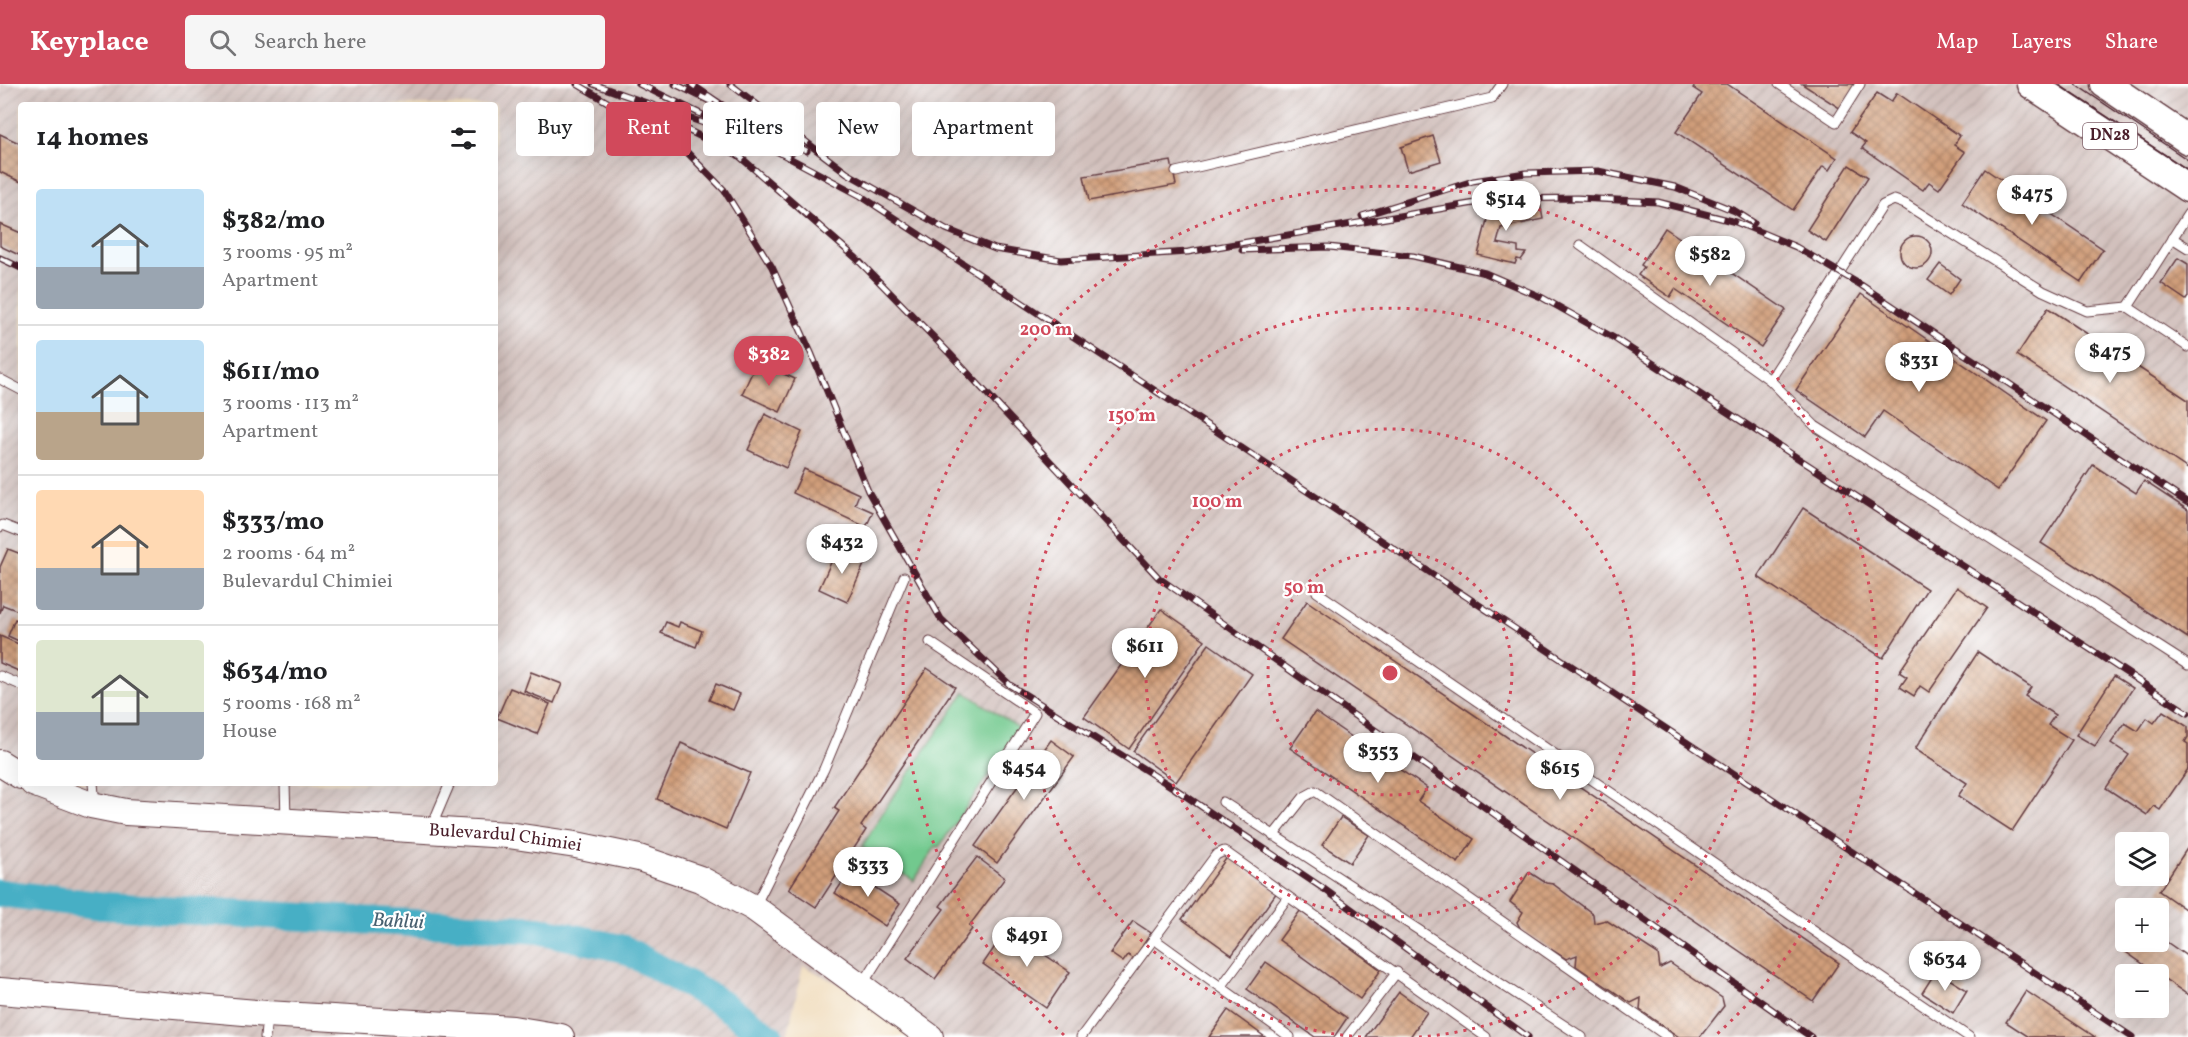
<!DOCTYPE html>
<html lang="en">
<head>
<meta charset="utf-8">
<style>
	:root { --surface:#fff; --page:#f6f6f6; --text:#202124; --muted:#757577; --line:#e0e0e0; --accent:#d1495b }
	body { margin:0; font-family:Vollkorn,serif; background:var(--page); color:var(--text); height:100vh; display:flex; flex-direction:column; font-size:22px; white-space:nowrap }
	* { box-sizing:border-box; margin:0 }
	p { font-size:20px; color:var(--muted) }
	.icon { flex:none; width:33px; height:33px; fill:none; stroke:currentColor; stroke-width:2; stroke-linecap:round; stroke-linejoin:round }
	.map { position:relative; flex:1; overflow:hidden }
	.panel { position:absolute; left:18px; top:18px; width:480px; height:684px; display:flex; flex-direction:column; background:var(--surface); border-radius:6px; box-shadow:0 6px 24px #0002 }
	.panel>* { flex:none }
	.banner { position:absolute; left:516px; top:18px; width:570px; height:54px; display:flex; gap:12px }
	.tools { position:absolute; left:2115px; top:748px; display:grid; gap:12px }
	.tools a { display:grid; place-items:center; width:54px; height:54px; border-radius:6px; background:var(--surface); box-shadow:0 6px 24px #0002; font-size:30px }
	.price { position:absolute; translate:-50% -51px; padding:0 14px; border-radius:21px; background:#fff; color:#222; font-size:20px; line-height:39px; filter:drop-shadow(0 2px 3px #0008) }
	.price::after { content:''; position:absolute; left:50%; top:36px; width:18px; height:14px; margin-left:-9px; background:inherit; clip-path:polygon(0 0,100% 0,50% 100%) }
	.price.active { background:var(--accent); color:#fff }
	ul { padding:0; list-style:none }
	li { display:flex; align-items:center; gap:18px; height:150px; padding:0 18px }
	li+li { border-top:2px solid var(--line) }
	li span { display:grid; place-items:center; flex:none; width:168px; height:120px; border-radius:6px; color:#555 }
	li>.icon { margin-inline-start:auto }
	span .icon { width:72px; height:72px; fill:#fffc; stroke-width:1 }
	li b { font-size:26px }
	h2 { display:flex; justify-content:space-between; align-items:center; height:72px; padding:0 18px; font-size:26px }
	.pill { padding:0 21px; border-radius:6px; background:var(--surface); box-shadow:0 6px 24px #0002; font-size:21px; line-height:54px }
	.pill.active { background:var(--accent); color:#fff }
	header { display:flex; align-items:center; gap:36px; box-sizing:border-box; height:84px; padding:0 30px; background:var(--accent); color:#fff }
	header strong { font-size:28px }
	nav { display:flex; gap:33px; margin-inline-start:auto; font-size:21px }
	.search { width:420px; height:54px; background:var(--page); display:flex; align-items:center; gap:15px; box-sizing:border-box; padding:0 21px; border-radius:6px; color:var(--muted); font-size:22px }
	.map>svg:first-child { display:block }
	.industrial { fill:url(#industrial-furrows); fill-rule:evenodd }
	.grass { fill:#72c98e; stroke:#5e745c; stroke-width:1.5 }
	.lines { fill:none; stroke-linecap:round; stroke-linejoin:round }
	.river { stroke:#46afc5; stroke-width:28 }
	.building { fill:url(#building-cross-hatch) }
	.lane-casing { stroke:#633b41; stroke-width:11 }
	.secondary-casing { stroke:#633b41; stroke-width:28 }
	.primary-casing { stroke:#633b41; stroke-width:31 }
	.lane { stroke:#fff; stroke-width:9 }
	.secondary { stroke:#fff; stroke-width:26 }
	.primary { stroke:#fff; stroke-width:28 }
	.tram { stroke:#4a1f2b; stroke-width:1.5 }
	.rail-casing { stroke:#4a1f2b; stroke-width:7 }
	.rail { stroke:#fff; stroke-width:4.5; stroke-dasharray:14; stroke-linecap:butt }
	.ring { fill:none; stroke:#d1495b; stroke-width:3; stroke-dasharray:3 6 }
	.labels { text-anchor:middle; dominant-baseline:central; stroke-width:4.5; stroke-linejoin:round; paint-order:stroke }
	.shield { fill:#fff; stroke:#80626b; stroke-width:1.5 }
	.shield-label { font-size:16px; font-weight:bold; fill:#4a1f2b }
	.street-label { font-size:18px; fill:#4a1f2b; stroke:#fff }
	.water-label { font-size:20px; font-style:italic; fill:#486070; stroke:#fff }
	.centre { fill:#d1495b; stroke:#fff; stroke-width:3 }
	.ring-label { font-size:18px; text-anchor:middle; font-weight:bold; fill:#d1495b; stroke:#fff; stroke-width:4.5; stroke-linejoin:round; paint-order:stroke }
</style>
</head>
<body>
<header>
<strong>Keyplace</strong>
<div class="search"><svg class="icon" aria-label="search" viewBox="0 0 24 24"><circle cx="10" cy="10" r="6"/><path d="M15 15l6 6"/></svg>Search here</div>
<nav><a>Map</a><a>Layers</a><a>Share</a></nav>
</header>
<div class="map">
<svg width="2188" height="953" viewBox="0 0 2188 953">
	<defs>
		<pattern id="industrial-furrows" width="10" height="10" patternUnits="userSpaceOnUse" patternTransform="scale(1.5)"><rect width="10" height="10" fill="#d1c0bc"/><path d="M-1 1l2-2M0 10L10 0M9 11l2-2" fill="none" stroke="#b5a5a2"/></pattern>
		<pattern id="building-cross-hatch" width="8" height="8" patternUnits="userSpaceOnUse" patternTransform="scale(1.5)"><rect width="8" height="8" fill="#d09e7a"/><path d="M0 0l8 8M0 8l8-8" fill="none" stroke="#ab8064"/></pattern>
	</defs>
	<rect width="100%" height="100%" fill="#fff"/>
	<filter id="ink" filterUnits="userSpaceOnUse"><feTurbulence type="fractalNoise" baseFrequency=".0167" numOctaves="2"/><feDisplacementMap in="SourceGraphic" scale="12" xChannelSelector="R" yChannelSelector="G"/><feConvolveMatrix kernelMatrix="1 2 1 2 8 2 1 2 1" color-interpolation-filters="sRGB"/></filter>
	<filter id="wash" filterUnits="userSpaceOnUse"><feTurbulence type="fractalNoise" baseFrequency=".008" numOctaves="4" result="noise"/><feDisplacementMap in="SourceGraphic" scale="24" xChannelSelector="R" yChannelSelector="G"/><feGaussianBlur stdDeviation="1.35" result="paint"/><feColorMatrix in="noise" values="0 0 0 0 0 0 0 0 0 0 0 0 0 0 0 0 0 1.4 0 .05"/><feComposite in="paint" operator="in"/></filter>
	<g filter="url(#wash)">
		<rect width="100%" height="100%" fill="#f0dcbb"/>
		<path class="industrial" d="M 0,0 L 2188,0 L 2188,953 L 939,953 L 928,945 L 803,882 L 787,953 L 0,953 ZM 21,21 L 495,21 L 495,699 L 21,699 ZM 2126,759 L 2158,759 L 2158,792 L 2126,792 ZM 2126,825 L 2158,825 L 2158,858 L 2126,858 ZM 2126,891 L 2158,891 L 2158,924 L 2126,924 Z"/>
		<path class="grass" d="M 965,608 L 1020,645 L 939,763 L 936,762 L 914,797 L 862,763 L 884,726 Z"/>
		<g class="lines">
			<path class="river" d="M 0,809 L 105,822 L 539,846 L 624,865 L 718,917 L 770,953"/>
		</g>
		<g id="blocks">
			<g class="building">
				<path d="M 1696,0 L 1727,0 L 1837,74 L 1829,86 L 1823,82 L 1793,126 L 1676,48 L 1702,10 L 1693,4 Z"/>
				<path d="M 1802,0 L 1857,0 L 1841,25 Z"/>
				<path d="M 1877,9 L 1891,18 L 1897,9 L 1960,52 L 1954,61 L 1965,68 L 1939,105 L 1929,98 L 1923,106 L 1862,64 L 1866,59 L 1850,48 Z"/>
				<path d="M 0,50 L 21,60 L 21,98 L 0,88 Z"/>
				<path d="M 1433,52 L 1441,77 L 1408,87 L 1401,63 Z"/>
				<path d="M 1171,77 L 1176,101 L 1089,117 L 1084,92 Z"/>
				<path d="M 1849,81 L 1868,93 L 1826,158 L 1807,146 Z"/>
				<path d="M 1985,85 L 2103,165 L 2081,198 L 1962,119 Z"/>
				<path d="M 1540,119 L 1543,135 L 1501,144 L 1497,159 L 1518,163 L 1518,168 L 1526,169 L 1521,176 L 1517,175 L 1515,180 L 1478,171 L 1489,128 Z"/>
				<path d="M 0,140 L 21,149 L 21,172 L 0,162 Z"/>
				<path d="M 1665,144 L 1786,226 L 1761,263 L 1675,205 L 1670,213 L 1638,191 L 1644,183 L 1641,181 Z"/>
				<circle cx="1916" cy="168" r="16"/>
				<path d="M 2178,174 L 2188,180 L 2188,213 L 2186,216 L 2161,199 Z"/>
				<path d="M 1940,180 L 1960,195 L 1949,211 L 1928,196 Z"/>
				<path d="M 1861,210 L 2046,337 L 1998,406 L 1883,327 L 1865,353 L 1796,306 Z"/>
				<path d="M 2048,224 L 2188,316 L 2188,385 L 2017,271 Z"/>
				<path d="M 757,278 L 795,295 L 780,328 L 742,310 Z"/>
				<path d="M 765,330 L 802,348 L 786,384 L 748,366 Z"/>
				<path d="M 2093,381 L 2136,409 L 2144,397 L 2188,426 L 2188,554 L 2041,459 Z"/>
				<path d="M 804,385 L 859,410 L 855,420 L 873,428 L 866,443 L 793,409 Z"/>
				<path d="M 1803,424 L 1927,505 L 1883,574 L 1758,493 Z"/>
				<path d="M 838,463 L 866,476 L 847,518 L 819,505 Z"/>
				<path d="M 8,465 L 21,470 L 21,528 L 3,521 L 0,529 L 0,483 Z"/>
				<path d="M 1957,503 L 1987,524 L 1929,608 L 1920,602 L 1914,612 L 1900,603 L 1907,593 L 1899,588 Z"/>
				<path d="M 1307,517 L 1839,879 L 1813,917 L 1281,555 Z"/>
				<path d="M 1161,525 L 1205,556 L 1129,665 L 1084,633 Z"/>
				<path d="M 15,535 L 21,538 L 21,558 L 8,552 Z"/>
				<path d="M 666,538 L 678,543 L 680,538 L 702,547 L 696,563 L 661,549 Z"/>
				<path d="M 0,552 L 21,561 L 21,588 L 0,579 Z"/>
				<path d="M 1209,560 L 1252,590 L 1176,698 L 1133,667 Z"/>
				<path d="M 1978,568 L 2031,603 L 2025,612 L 2055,631 L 2048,641 L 2072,656 L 2012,747 L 1958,712 L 1967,699 L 1915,665 Z"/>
				<path d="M 927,584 L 955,603 L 861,742 L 866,746 L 816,823 L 789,805 L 839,727 L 834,724 Z"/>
				<path d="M 531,588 L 562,600 L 554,619 L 524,607 Z"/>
				<path d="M 2114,592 L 2133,604 L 2095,662 L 2076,651 Z"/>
				<path d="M 716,600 L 740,610 L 733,626 L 709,616 Z"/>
				<path d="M 510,604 L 550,620 L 537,650 L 497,634 Z"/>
				<path d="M 2163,627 L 2188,643 L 2188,653 L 2185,658 L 2188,660 L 2188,685 L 2160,726 L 2154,722 L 2147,731 L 2106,704 L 2129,671 L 2111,659 L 2125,639 L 2138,647 L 2147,634 L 2154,639 Z"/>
				<path d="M 1315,628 L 1427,704 L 1418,717 L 1474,755 L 1458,779 L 1290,664 Z"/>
				<path d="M 1051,656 L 1074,673 L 997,779 L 975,762 Z"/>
				<path d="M 681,659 L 750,689 L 726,745 L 657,715 Z"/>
				<path d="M 1341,733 L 1369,751 L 1350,779 L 1322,761 Z"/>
				<path d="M 2188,763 L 2188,827 L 2159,807 Z"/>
				<path d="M 1228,772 L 1277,808 L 1232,871 L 1182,835 Z"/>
				<path d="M 977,773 L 1005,794 L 969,842 L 972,845 L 935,895 L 907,874 L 944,825 L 940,822 Z"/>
				<path d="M 850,787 L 900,820 L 885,842 L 835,809 Z"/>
				<path d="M 1529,788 L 1546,799 L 1553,800 L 1593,830 L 1594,839 L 1606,836 L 1658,870 L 1660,884 L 1670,879 L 1722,914 L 1724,922 L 1700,953 L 1679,953 L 1640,926 L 1641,914 L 1631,919 L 1576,882 L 1577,871 L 1566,875 L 1521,846 L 1517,838 L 1523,828 L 1510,818 Z"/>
				<path d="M 1300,827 L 1381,886 L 1360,915 L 1279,856 Z"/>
				<path d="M 1133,837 L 1151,849 L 1134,875 L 1128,871 L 1123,878 L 1110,869 Z"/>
				<path d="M 1007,845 L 1070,888 L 1046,924 L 983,880 Z"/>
				<path d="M 2158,852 L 2188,873 L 2188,911 L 2123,866 L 2128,858 L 2158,858 Z"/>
				<path d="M 1266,878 L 1347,934 L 1334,953 L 1315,953 L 1247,905 Z"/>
				<path d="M 1936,887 L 1967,906 L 1953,929 L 1922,909 Z"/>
				<path d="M 2026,907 L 2095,953 L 2029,953 L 2006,938 Z"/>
				<path d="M 1399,908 L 1427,928 L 1410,953 L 1366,953 Z"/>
				<path d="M 1228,926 L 1265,953 L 1209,953 Z"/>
			</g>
		</g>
	</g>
	<g filter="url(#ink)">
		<use href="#blocks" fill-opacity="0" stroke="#633b41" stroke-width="1.5"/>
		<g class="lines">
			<g class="lane-casing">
				<g id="lane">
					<path d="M 1779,0 L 1836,38 L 1860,0"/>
					<path d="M 1176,88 L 1492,14 L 1502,0"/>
					<path d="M 2188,130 L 2128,223 L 2188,263"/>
					<path d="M 2172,154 L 2188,164"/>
					<path d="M 1580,161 L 1770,296 L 1815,342 L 2188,581"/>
					<path d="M 0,295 L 21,306"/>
					<path d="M 1770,296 L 1883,121 L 1894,116 L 1905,120 L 2043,207 L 2087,227 L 2128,223"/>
					<path d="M 0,443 L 3,441 L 21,448"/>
					<path d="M 1317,508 L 1969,953"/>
					<path d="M 0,592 L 21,601"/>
					<path d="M 285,699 L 286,736"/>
					<path d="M 1223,718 L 1582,953"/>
					<path d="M 92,719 L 94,710 L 93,699"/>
					<path d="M 436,744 L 436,732 L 450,699"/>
					<path d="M 1273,752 L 1304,713 L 1315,707 L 1668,953"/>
					<path d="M 755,822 L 824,685 L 904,493"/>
					<path d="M 1154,855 L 1290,953"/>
					<path d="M 862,901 L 1035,629 L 930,558"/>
					<path d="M 1221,903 L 1288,813"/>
					<path d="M 265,953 L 267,933"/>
					<path d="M 1081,953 L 1216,771 L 1224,767 L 1486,953"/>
					<path d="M 1347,953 L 1397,888"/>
				</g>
			</g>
			<g class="secondary-casing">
				<g id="secondary">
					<path d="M 0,679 L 21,692"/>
					<path id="s1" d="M 33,699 L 91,721 L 126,728 L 508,751 L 576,761 L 639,774 L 700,795 L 754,824 L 930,953"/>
					<path d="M 0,907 L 267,930 L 513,945 L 561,953"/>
				</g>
			</g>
			<g class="primary-casing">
				<g id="primary">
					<path d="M 2031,0 L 2188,104"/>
					<path d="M 2105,0 L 2188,56"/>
				</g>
			</g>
			<use href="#lane" class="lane"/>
			<use href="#secondary" class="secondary"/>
			<use href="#primary" class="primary"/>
			<g class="tram">
				<path d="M 2057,0 L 2188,86"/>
				<path d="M 2075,0 L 2188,76"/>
			</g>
			<g class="rail-casing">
				<g id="rail">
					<path d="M 577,0 L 680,61 L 724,106 L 772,183 L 812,271 L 868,407 L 941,535 L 1010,601 L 1174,704 L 1324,805 L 1528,953"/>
					<path d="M 593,0 L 763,60 L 861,112 L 2132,953"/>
					<path d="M 639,0 L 709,34"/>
					<path d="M 675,0 L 734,29 L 691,0"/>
					<path d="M 730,0 L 847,89 L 946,145 L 995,165 L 1061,176 L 1188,168 L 1498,115 L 1577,114 L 1658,118 L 1736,138 L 1796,163 L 1861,201 L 2188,419"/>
					<path d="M 657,31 L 738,71 L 856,174 L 950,270 L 1159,494 L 1811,953"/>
					<path d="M 793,68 L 734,29 L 807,67"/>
					<path d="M 1362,132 L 1473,97 L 1526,89 L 1598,87 L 1675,103 L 1735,127 L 1754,139"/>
					<path d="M 1242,166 L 1329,163 L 1413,172 L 1485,189 L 1541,213 L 1614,254 L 2188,629"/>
					<path d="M 0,174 L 21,184"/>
				</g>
			</g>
			<use href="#rail" class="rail"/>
		</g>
	</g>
	<g class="ring">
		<circle cx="1390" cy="589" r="122"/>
		<circle cx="1390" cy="589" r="244"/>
		<path d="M1361 953A365 365 0 1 1 1419 953"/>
		<path d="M1064 951A487 487 0 1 1 1716 951"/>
	</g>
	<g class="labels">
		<rect class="shield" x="2083" y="39" width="54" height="26" rx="4.5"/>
		<g class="shield-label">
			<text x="2110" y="52">DN28</text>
		</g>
		<g class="street-label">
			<text stroke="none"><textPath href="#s1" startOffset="478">Bulevardul Chimiei</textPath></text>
		</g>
		<g class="water-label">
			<text transform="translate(398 838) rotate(3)">Bahlui</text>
		</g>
	</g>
	<circle cx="1390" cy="589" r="9" class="centre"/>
	<g class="ring-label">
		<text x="1046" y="251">200 m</text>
		<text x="1132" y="337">150 m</text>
		<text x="1217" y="423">100 m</text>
		<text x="1304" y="509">50 m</text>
	</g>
</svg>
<div class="tools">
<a><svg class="icon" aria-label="layers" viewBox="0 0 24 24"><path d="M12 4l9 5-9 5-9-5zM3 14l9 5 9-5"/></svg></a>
<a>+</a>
<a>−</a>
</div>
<b class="price" style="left:2032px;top:142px">$475</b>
<b class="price" style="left:1506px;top:148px">$514</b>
<b class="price" style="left:1710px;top:203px">$582</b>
<b class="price" style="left:2110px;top:300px">$475</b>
<b class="price active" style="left:769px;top:303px">$382</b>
<b class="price" style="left:1919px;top:309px">$331</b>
<b class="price" style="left:842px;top:491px">$432</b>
<b class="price" style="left:1145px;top:595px">$611</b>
<b class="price" style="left:1378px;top:700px">$353</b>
<b class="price" style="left:1024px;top:717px">$454</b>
<b class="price" style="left:1560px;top:717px">$615</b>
<b class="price" style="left:868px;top:814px">$333</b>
<b class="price" style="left:1027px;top:884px">$491</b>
<b class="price" style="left:1945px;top:908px">$634</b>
<div class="banner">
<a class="pill">Buy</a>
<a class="pill active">Rent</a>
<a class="pill">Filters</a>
<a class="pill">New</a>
<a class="pill">Apartment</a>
</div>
<section class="panel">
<h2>14 homes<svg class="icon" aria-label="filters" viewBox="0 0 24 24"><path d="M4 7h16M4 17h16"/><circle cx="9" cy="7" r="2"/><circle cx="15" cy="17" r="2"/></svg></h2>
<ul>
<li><span style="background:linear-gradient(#bfe0f5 65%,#9aa5b1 0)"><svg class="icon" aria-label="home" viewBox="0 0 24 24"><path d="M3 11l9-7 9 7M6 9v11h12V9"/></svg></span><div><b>$382/mo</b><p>3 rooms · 95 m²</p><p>Apartment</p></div></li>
<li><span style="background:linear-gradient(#bfe0f5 60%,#b9a48a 0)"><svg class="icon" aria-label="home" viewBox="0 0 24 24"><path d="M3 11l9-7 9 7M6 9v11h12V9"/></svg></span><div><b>$611/mo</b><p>3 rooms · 113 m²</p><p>Apartment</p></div></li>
<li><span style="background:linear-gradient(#ffd9b3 65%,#9aa5b1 0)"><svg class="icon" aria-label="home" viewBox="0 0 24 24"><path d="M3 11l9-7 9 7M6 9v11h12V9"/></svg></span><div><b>$333/mo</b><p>2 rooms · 64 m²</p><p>Bulevardul Chimiei</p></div></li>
<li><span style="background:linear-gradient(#dfe7d0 60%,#9aa5b1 0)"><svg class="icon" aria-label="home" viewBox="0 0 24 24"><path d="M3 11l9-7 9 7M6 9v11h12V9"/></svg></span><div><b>$634/mo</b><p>5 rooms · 168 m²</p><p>House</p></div></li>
</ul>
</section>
</div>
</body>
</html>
